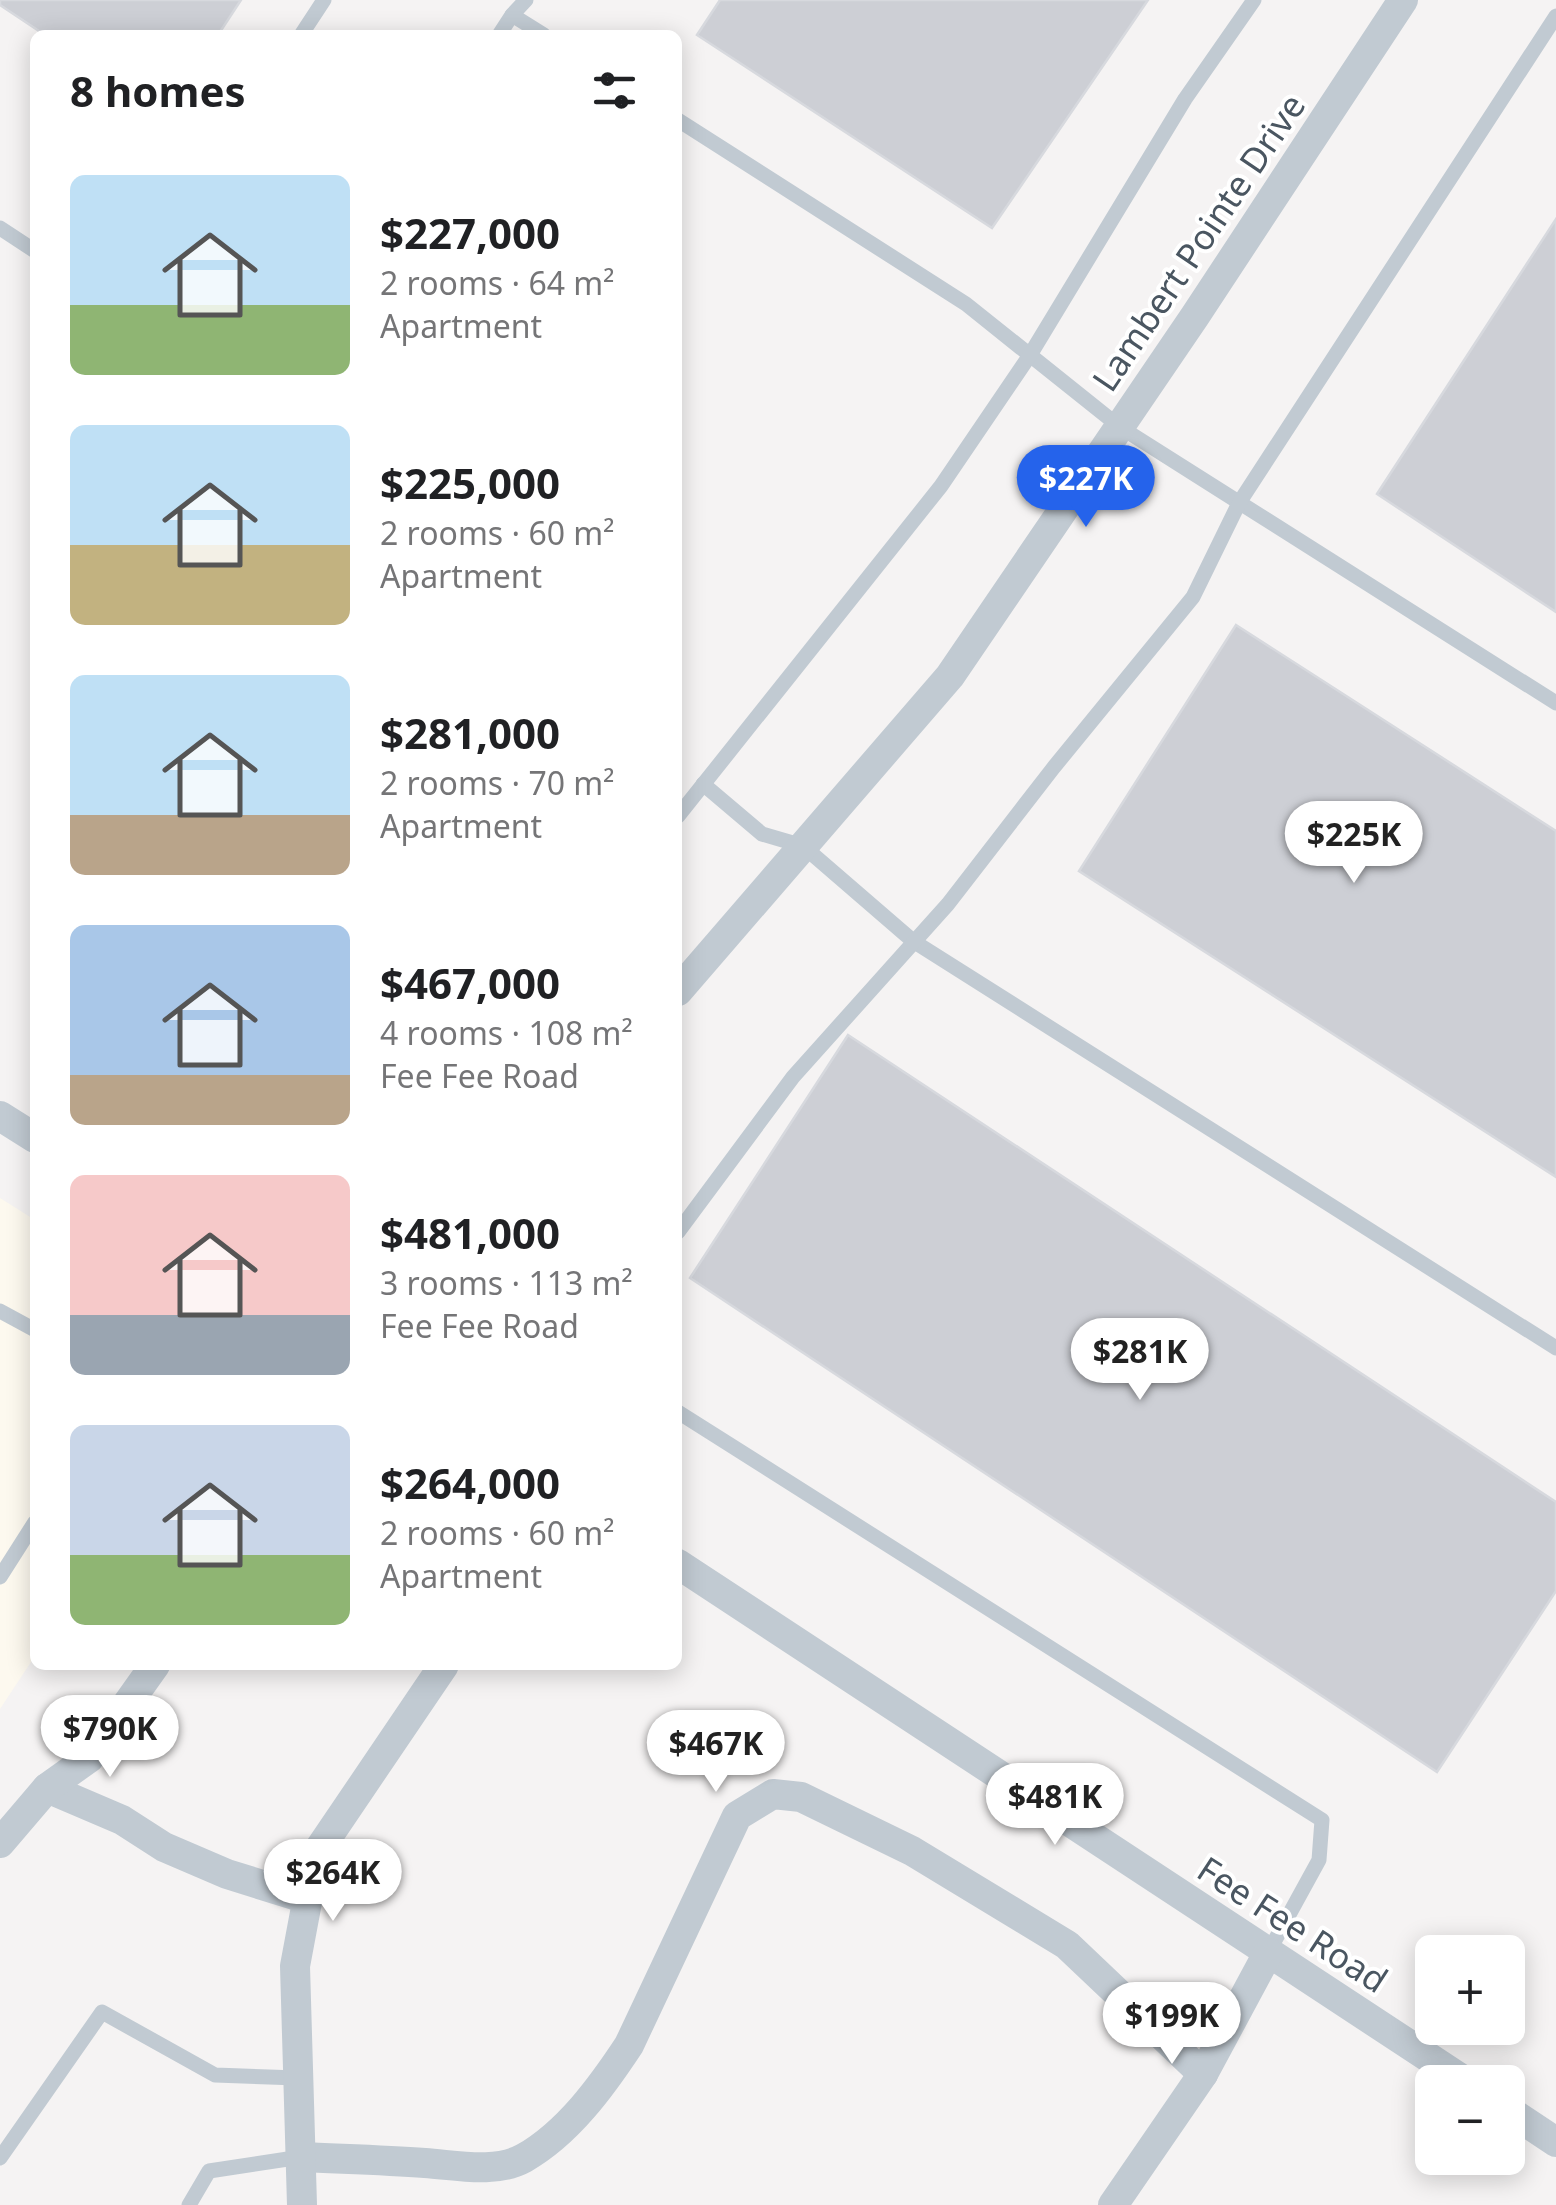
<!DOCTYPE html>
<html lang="en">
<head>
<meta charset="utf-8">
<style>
	:root { --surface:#fff; --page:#f6f6f6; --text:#202124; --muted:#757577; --accent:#2563eb }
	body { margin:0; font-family:"Noto Sans",sans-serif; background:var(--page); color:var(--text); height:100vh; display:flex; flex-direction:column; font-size:38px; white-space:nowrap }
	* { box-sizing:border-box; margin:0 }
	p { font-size:32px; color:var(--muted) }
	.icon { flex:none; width:55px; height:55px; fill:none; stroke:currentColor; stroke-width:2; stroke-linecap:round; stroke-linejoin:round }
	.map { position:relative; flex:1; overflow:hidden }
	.panel { position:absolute; left:30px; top:30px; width:652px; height:1640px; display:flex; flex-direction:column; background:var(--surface); border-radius:15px; box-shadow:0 5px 25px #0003 }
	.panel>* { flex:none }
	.fabs { position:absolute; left:1415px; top:1935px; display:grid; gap:20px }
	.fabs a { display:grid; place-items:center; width:110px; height:110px; border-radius:15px; background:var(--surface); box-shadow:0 5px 25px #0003; font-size:50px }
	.price { position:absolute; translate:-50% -85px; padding:0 22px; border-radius:35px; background:#fff; color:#222; font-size:32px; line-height:65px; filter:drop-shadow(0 2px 5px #0008) }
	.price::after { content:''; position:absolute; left:50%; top:60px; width:30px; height:22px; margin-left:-15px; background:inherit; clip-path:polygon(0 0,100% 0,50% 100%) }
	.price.active { background:var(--accent); color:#fff }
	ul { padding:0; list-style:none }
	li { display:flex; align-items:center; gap:30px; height:250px; padding:0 40px }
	li span { display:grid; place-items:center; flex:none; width:280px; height:200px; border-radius:15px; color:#555 }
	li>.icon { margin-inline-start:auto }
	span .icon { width:120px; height:120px; fill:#fffc; stroke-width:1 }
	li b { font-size:42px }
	h2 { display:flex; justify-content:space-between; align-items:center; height:120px; padding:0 40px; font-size:42px }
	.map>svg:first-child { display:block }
	.commercial { fill:#fdf9ef }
	.building { fill:#cdcfd5; stroke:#d7d9de; stroke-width:2.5 }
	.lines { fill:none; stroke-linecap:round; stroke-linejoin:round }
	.service { stroke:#c1cad2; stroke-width:15 }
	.minor { stroke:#c1cad2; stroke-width:30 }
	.labels { text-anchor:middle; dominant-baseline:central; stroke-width:8; stroke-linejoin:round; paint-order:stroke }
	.street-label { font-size:35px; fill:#4a5661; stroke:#fff }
</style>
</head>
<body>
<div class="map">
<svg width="1556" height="2205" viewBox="0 0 1556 2205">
	<rect width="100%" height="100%" fill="#f5f3f3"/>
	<path class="commercial" d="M 0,1198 L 35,1220 L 35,1656 L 0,1709 Z"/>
	<g class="building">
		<path d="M 0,0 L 241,0 L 218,35 L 45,35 L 0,5 Z"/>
		<path d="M 720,0 L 1148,0 L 992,228 L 697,35 Z"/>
		<path d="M 1556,219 L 1556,612 L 1377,494 Z"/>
		<path d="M 1236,625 L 1556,831 L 1556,1177 L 1079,871 Z"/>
		<path d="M 848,1035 L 1556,1502 L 1556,1591 L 1437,1772 L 690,1278 Z"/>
	</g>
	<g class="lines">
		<g class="service">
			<path d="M 512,15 L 526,0"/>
			<path d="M 301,35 L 324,0"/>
			<path d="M 499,35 L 512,15 L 544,35"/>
			<path d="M 678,120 L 966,304 L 1120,427 L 1556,703"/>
			<path d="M 0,228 L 35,251"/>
			<path d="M 703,784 L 762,834 L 803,846 L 913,941 L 1556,1348"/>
			<path d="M 678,816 L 941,486 L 1030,355 L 1185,99 L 1254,0"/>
			<path d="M 678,1232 L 793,1077 L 948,904 L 1054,767 L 1193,597 L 1239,503 L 1556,16"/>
			<path d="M 0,1311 L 35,1330"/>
			<path d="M 678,1412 L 1322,1820 L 1319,1860 L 1268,1953"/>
			<path d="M 0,1577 L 35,1522"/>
			<path d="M 0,2158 L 102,2012 L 215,2075 L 298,2078"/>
			<path d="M 189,2205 L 209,2171 L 301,2157"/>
		</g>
		<g class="minor">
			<path d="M 678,991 L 950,676 L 1195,316 L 1403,0"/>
			<path d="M 0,1116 L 35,1138"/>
			<path d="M 678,1564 L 1466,2082"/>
			<path d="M 47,1788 L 122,1820 L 164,1847 L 227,1874 L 307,1899"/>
			<path d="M 0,1843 L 47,1788 L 89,1758 L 155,1665"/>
			<path d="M 1508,2110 L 1556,2142"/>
			<path d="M 301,2157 C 342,2159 383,2160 425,2163 C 456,2165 495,2174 524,2158 C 568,2133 602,2086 629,2045 L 737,1816 L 773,1794 L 801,1797 L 912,1851 L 1067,1945 L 1203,2074"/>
			<path d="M 302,2205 L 295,1966 L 316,1854 L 444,1665"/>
			<path d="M 1113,2205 L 1203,2074 L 1268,1953"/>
		</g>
	</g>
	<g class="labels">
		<g class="street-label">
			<text transform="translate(1198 242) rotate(-56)">Lambert Pointe Drive</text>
			<text transform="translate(1293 1924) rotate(33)">Fee Fee Road</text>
		</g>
	</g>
</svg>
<div class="fabs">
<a>+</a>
<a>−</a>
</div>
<b class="price active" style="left:1086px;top:530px">$227K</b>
<b class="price" style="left:1354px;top:886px">$225K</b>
<b class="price" style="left:1140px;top:1403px">$281K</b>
<b class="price" style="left:110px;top:1780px">$790K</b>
<b class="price" style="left:716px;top:1795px">$467K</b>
<b class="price" style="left:1055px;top:1848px">$481K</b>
<b class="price" style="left:333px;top:1924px">$264K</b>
<b class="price" style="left:1172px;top:2067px">$199K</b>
<section class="panel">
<h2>8 homes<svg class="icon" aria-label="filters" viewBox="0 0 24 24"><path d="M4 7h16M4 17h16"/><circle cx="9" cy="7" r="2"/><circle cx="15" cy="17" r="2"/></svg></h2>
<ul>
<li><span style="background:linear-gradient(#bfe0f5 65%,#8fb573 0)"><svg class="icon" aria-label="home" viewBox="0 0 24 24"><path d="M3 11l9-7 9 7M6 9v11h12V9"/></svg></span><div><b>$227,000</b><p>2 rooms · 64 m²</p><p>Apartment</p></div></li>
<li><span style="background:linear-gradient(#bfe0f5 60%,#c2b280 0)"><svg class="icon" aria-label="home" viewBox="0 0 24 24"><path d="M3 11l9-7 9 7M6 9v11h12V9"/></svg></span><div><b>$225,000</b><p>2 rooms · 60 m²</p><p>Apartment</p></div></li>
<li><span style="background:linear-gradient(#bfe0f5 70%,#b9a48a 0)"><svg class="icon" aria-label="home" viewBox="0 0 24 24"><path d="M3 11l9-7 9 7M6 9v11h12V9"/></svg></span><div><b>$281,000</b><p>2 rooms · 70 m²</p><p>Apartment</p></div></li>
<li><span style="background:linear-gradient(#a9c7e8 75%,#b9a48a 0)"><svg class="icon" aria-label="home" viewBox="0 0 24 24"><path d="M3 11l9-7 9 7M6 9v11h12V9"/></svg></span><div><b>$467,000</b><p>4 rooms · 108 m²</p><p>Fee Fee Road</p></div></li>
<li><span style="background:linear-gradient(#f6c9c9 70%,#9aa5b1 0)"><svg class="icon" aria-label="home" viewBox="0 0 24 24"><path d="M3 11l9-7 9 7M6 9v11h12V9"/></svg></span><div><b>$481,000</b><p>3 rooms · 113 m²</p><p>Fee Fee Road</p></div></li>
<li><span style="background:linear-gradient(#c9d6e8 65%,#8fb573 0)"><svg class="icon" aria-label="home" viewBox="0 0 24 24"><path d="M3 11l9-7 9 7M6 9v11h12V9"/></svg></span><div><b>$264,000</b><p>2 rooms · 60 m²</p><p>Apartment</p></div></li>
</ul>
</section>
</div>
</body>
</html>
